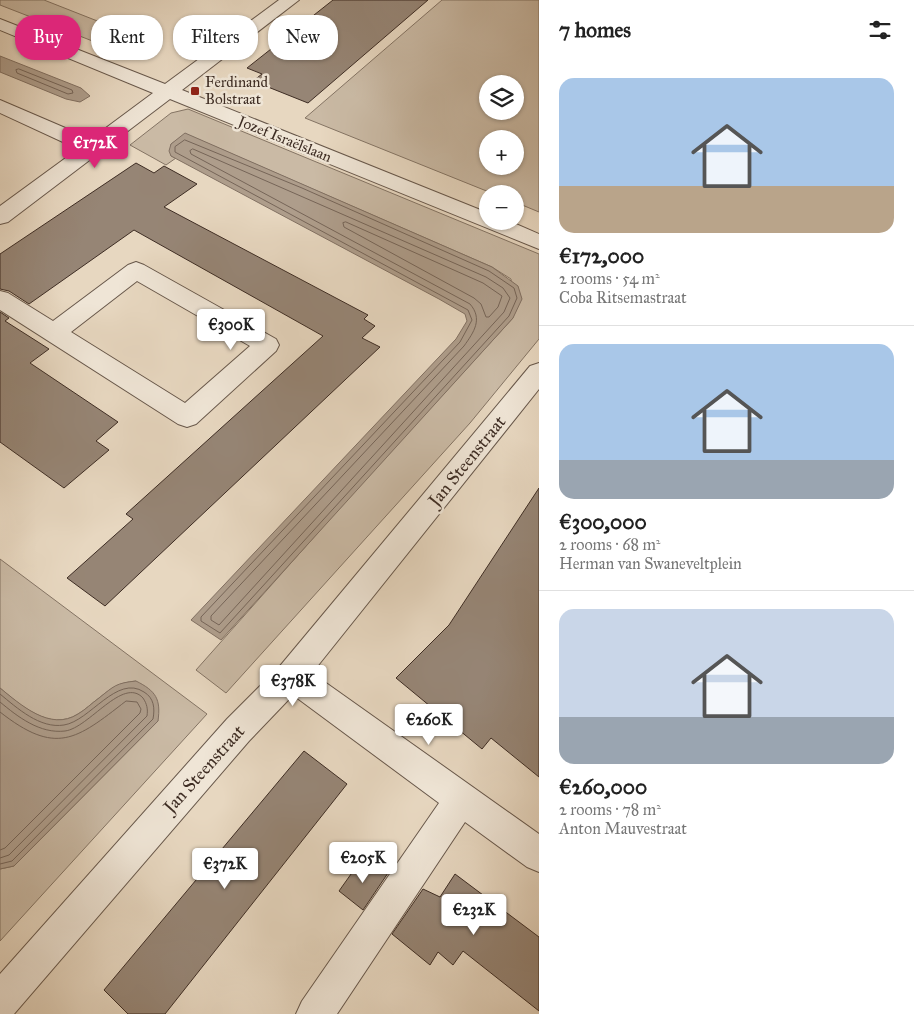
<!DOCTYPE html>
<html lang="en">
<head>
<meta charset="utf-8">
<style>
	:root { --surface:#fff; --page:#f2f2f2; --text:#222; --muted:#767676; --line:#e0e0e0; --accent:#db2777 }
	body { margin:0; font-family:"IM FELL Great Primer",serif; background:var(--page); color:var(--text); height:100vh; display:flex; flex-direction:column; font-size:19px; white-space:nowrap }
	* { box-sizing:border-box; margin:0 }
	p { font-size:16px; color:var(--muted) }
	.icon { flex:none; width:28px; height:28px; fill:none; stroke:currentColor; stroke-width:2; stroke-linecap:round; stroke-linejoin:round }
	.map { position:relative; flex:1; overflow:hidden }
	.sheet { display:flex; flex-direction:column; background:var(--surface); width:375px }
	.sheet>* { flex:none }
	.hud { position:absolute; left:15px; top:15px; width:449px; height:45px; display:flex; gap:10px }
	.fabs { position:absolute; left:479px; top:75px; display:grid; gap:10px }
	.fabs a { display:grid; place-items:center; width:45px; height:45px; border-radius:50%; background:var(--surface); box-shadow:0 1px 4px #0004; font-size:25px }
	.price { position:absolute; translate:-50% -42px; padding:0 11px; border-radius:5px; background:#fff; color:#222; font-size:16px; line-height:32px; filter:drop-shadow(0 1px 2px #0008) }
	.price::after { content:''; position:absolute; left:50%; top:30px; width:15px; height:11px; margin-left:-8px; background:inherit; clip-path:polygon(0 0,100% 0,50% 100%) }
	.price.current { background:var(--accent); color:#fff }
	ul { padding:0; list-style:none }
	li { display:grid; align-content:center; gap:10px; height:265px; padding:0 20px }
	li+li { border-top:1px solid var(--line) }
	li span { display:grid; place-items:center; height:155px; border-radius:15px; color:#555 }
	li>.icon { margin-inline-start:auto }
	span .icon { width:90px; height:90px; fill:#fffc; stroke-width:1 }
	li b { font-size:21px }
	h2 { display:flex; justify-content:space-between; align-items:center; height:60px; padding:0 20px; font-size:21px }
	.tag { padding:0 18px; border-radius:20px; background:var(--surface); box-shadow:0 1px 4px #0004; font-size:18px; line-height:45px }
	.tag.current { background:var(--accent); color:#fff }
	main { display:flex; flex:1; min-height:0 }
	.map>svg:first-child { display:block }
	.green { fill:#cabaa5; stroke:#847464; fill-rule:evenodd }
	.water { fill:#ae9d8b; stroke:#817062 }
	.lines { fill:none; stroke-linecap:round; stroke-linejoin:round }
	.shore { stroke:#766558; stroke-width:1 }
	.building { fill:#968575; stroke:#3e2d24 }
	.minor-casing { stroke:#68584b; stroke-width:2 }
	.minor { fill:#efe5d6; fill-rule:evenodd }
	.poi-dot { fill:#8f2418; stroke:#efe5d6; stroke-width:2 }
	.labels { text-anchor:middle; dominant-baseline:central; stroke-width:5; stroke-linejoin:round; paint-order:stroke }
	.far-poi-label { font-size:15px; fill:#3e2d24; stroke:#efe5d6; text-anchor:start }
	.far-street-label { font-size:15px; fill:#3e2d24; stroke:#efe5d6 }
	.street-label { font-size:18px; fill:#3e2d24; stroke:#efe5d6 }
</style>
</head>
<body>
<main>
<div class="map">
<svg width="539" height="1014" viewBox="0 0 539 1014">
	<rect width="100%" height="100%" fill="#e7d7c0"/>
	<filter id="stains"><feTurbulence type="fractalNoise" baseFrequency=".004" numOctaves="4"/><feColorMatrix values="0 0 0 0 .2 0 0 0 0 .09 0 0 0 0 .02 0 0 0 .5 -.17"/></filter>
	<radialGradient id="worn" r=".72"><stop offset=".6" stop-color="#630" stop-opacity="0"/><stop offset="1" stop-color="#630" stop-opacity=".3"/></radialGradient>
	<g class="green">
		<path d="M 0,0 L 44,0 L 133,35 L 113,49 L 0,5 Z"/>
		<path d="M 442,0 L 539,0 L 539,212 L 515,202 L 515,194 L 494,194 L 305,118 ZM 488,84 L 515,84 L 515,111 L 488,111 ZM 488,139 L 515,139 L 515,166 L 488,166 Z"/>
		<path d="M 188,109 L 539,254 L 539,339 L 470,423 L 226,693 L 196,670 L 354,492 L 513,318 L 511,279 L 492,267 L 186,134 L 171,144 L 171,156 L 176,158 L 166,165 L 130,145 L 171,113 Z"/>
		<path d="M 0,559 L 207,714 L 0,941 L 0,869 L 14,866 L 158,721 L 136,681 C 118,683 113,687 99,698 C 92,703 85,710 78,714 C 50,732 20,705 0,688 Z"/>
	</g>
	<g class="water">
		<path d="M 0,56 L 81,88 L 90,96 L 80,102 L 66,99 L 0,72 Z"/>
		<path d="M 185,133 L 492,267 L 518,286 L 522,299 L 513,318 L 221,640 L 191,620 L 456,339 L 467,321 L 465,314 L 439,299 L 171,156 L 169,151 L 171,144 Z"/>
		<path d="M 136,681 C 156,691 161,699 158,721 L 14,866 L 0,869 L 0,688 C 20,704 50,732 78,714 C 85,710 92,703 99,698 C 114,686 116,683 136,681 Z"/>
	</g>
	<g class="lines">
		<g class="shore">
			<path d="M 19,69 L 72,90 L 73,93 L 68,94 L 17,73 L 16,70 Z"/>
			<path d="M 185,140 L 302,188 L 489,271 L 514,288 L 517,298 L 509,316 L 220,633 L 201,621 L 201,617 L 460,342 L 472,320 L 468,310 L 175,152 L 175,147 Z"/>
			<path d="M 193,149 L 486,277 L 503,288 L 510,298 L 504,312 L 219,625 L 211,620 L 211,616 L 464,346 C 474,332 483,319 470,304 L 191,154 L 190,151 Z"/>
			<path d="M 346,222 L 483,283 L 502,296 L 498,307 L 489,317 L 486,317 L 481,304 L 474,298 L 344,227 L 343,223 Z"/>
			<path d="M 0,694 C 17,708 40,729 64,725 C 90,721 117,674 144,692 C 154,698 155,708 153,719 L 12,861 L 0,864"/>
			<path d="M 0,702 C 18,717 40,734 65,731 C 89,728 123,676 143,698 C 147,704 148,709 147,716 L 9,855 L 0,858"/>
			<path d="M 0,712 C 56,756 76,740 126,701 L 137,702 L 141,709 L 140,713 L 5,848 L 0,850"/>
		</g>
	</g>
	<g class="building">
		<path d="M 333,0 L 428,0 L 308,103 L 253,81 L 262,74 L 247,68 Z"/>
		<path d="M 136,163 L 154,173 L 164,166 L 197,184 L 164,207 L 368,315 L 364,319 L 375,326 L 362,338 L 380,347 L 105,606 L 67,578 L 133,519 L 126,514 L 323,336 L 134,230 L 29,304 L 9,291 L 0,289 L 0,254 Z"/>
		<path d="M 0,312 L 9,318 L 5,321 L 49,349 L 30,363 L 118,422 L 96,441 L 109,450 L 64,488 L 0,442 Z"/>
		<path d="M 539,488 L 539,777 L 491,738 L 482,749 L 396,678 L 449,625 Z"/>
		<path d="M 304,751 L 347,784 L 165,1014 L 128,1014 L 104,990 Z"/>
		<path d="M 361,860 L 388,873 L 363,910 L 339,891 Z"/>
		<path d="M 455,874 L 539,937 L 539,1011 L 463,951 L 453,965 L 438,952 L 430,965 L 392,934 L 423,889 L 440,897 Z"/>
	</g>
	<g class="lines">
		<g class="minor-casing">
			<g id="minor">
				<path d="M 279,0 L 299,0 L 182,90 L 488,213 L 488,221 L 509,221 L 539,234 L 539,249 L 170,99 L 8,222 L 0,224 L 0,206 L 78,149 L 0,113 L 0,100 L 91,139 L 153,93 L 0,30 L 0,19 L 165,84 Z"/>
				<path d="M 136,262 L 144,265 L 276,339 L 279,345 L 276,351 L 196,424 L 187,427 L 178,424 L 0,310 L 0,291 L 8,293 L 53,321 L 128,265 ZM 137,281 L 250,346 L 185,403 L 71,332 Z"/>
				<path d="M 539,363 L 539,389 L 312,673 L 539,834 L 539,872 L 527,867 L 465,822 L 337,1014 L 296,1014 L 302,1001 L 439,803 L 293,695 L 249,741 L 14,1014 L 0,1014 L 0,974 L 227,719 L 280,666 L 530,366 Z"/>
			</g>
		</g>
		<use href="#minor" class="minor"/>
	</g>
	<rect class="poi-dot" x="190" y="86" width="10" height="10" rx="2.5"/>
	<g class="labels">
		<g class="far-poi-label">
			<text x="205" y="82">Ferdinand<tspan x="205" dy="17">Bolstraat</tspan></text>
		</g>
		<g class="far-street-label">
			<text transform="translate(285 139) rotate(22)">Jozef Israëlslaan</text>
		</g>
		<g class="street-label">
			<text transform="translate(467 461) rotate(-51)">Jan Steenstraat</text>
			<text transform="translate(204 769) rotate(-48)">Jan Steenstraat</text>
		</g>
	</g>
	<rect width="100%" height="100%" filter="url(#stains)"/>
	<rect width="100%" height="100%" fill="url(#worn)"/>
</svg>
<div class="fabs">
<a><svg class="icon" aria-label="layers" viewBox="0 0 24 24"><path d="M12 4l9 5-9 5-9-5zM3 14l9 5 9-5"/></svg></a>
<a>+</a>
<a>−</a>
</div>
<b class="price current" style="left:95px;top:169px">€172K</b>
<b class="price" style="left:231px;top:351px">€300K</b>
<b class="price" style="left:293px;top:707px">€378K</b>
<b class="price" style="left:429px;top:746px">€260K</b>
<b class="price" style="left:363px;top:884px">€205K</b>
<b class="price" style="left:225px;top:890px">€372K</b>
<b class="price" style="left:474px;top:936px">€232K</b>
<div class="hud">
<a class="tag current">Buy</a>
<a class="tag">Rent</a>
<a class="tag">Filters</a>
<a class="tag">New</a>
</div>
</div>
<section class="sheet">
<h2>7 homes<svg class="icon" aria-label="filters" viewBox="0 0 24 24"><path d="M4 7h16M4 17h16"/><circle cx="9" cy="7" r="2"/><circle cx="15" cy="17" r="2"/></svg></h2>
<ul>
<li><span style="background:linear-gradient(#a9c7e8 70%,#b9a48a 0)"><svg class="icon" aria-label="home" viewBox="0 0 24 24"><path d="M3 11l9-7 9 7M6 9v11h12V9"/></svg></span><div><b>€172,000</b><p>2 rooms · 54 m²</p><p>Coba Ritsemastraat</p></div></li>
<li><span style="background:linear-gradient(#a9c7e8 75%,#9aa5b1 0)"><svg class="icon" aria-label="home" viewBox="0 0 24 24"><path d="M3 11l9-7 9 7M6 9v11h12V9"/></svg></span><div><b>€300,000</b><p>2 rooms · 68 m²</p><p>Herman van Swaneveltplein</p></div></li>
<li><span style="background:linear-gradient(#c9d6e8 70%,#9aa5b1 0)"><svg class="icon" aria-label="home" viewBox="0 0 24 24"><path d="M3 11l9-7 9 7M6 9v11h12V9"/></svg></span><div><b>€260,000</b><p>2 rooms · 78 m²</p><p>Anton Mauvestraat</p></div></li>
</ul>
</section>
</main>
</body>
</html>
